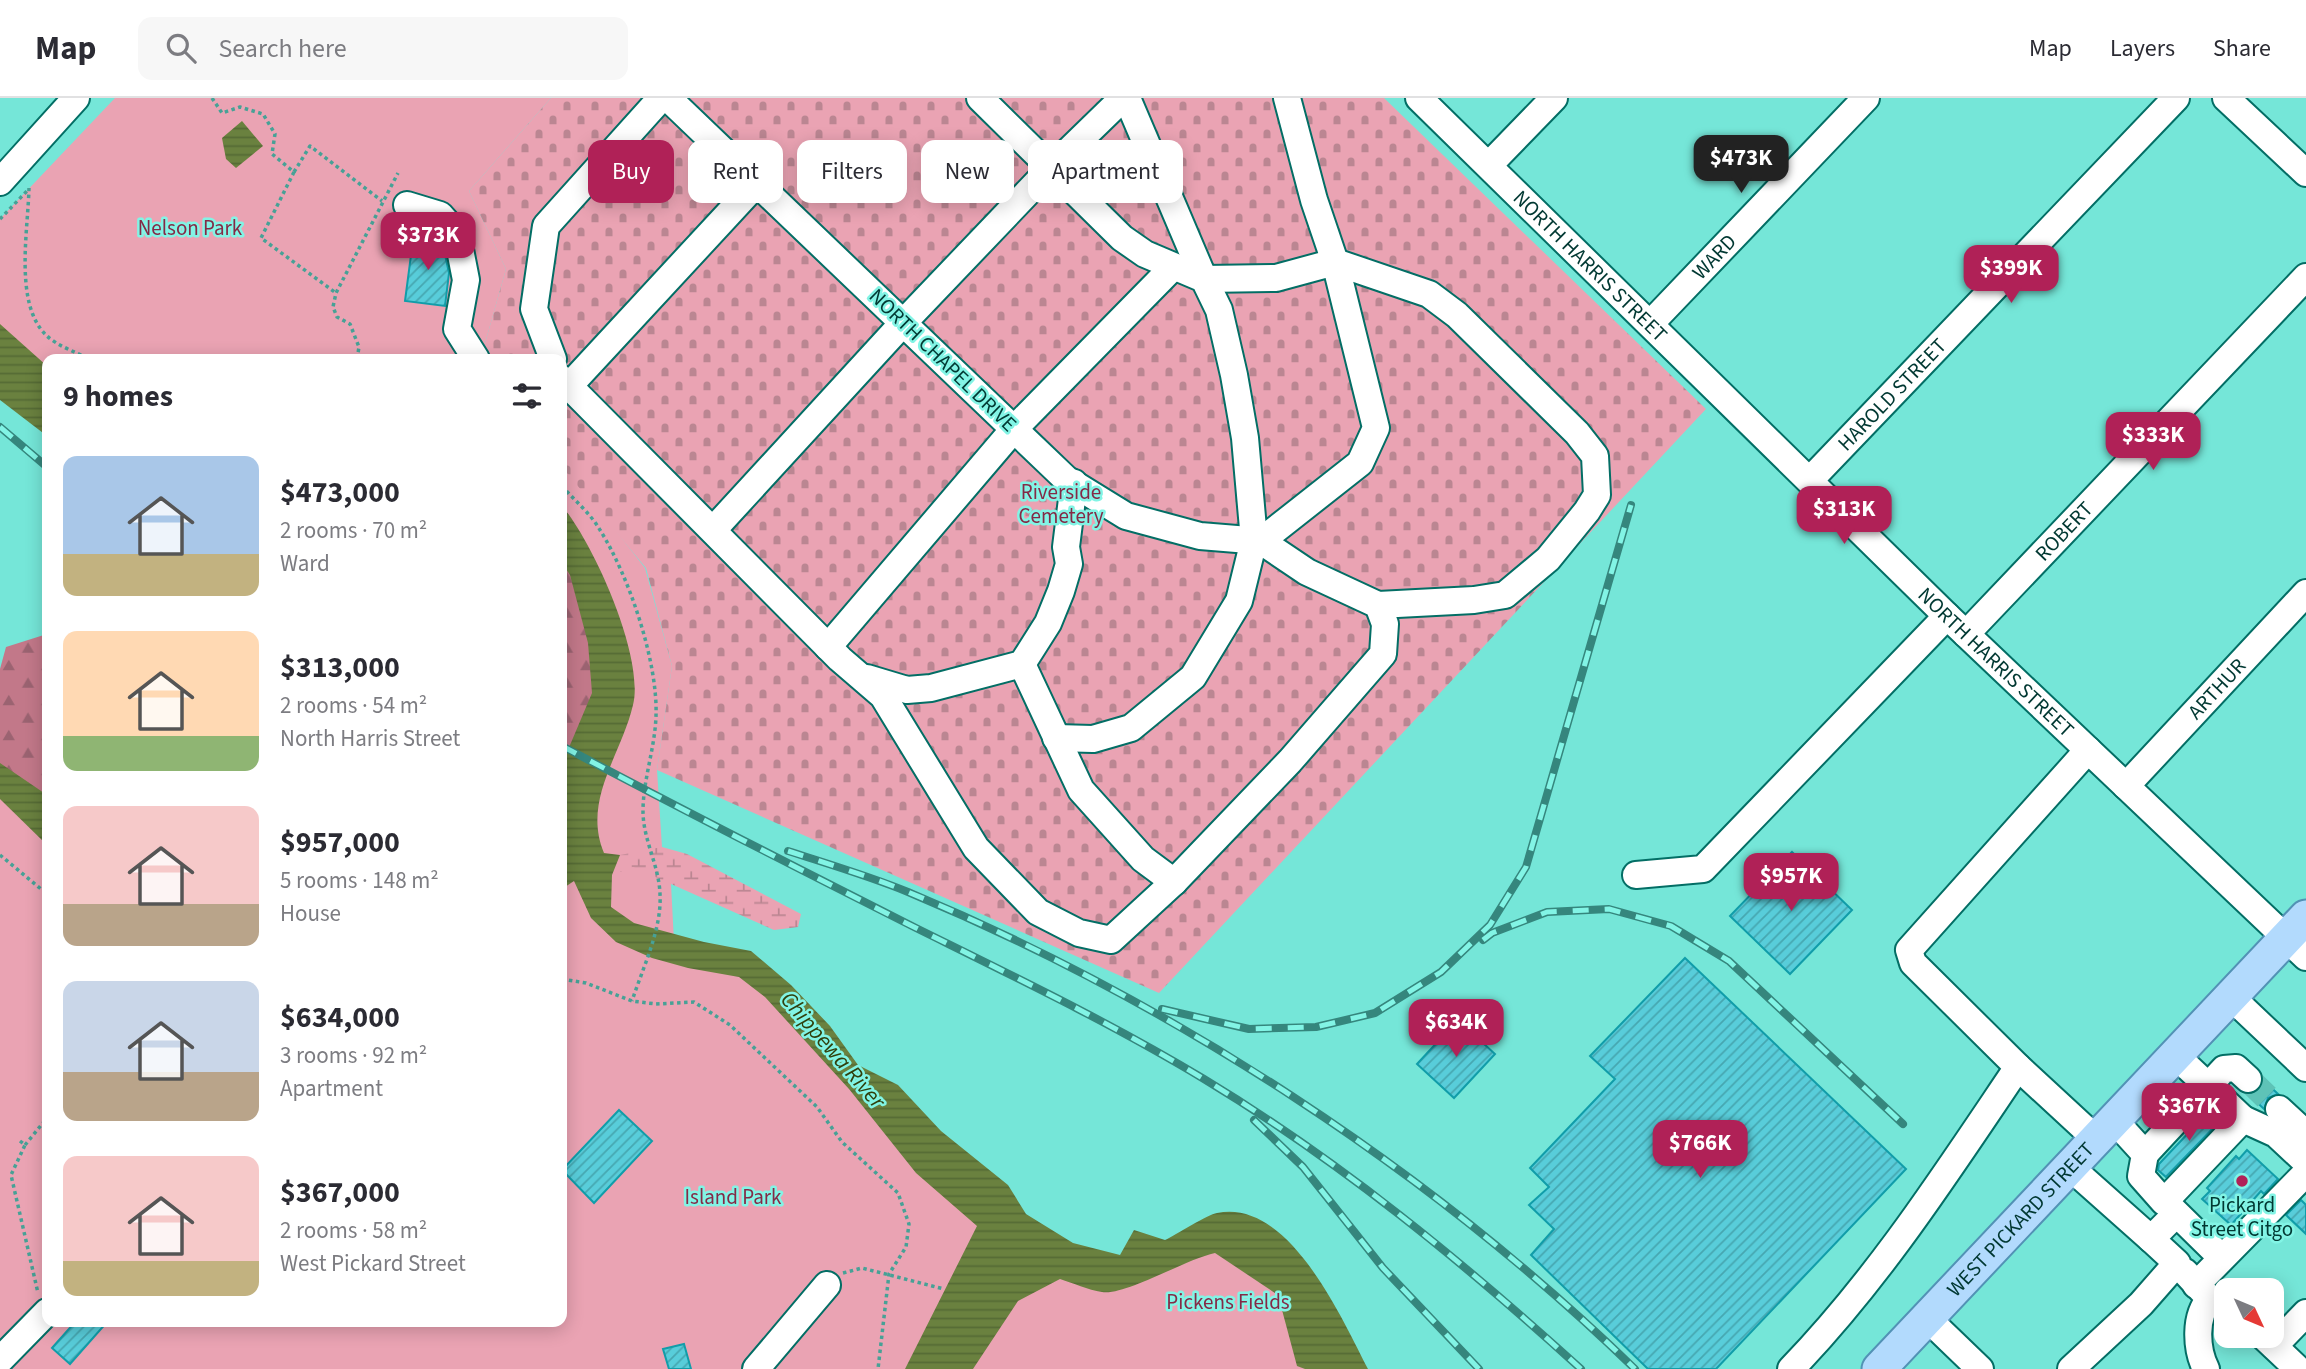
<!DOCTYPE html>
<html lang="en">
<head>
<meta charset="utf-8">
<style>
	:root { --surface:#fff; --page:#f7f7f7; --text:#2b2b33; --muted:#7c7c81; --line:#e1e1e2; --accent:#b02157 }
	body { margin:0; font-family:"Source Sans 3",sans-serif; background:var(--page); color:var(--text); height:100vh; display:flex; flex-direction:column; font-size:26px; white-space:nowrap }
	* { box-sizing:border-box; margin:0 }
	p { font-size:23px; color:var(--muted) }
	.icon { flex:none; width:38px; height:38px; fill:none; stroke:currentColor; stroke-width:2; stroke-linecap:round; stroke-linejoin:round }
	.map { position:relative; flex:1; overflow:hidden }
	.side { position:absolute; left:42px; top:256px; width:525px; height:973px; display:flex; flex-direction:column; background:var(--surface); border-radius:14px; box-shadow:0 4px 18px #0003 }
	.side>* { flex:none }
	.top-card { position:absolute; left:588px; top:42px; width:665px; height:63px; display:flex; gap:14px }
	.needle { width:46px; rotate:134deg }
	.controls { position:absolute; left:2214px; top:1180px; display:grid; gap:14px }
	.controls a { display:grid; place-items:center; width:70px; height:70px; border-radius:14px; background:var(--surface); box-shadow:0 4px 18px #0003; font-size:35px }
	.price { position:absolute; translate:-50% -60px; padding:0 16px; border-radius:14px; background:var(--accent); color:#fff; font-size:23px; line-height:46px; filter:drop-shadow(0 2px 4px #0008) }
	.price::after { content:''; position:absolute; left:50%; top:42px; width:21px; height:16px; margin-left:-10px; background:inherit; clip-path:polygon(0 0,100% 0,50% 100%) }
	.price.current { background:#222; color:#fff }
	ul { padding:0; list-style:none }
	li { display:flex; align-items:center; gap:21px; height:175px; padding:0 21px }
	li span { display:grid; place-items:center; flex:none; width:196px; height:140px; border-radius:14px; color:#555 }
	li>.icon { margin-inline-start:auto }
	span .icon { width:84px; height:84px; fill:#fffc; stroke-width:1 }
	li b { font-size:30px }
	h2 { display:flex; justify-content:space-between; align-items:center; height:84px; padding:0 21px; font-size:30px }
	.pill { padding:0 24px; border-radius:14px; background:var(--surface); box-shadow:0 4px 18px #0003; font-size:24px; line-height:63px }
	.pill.current { background:var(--accent); color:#fff }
	header { display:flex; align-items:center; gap:42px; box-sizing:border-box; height:98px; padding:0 35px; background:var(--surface); border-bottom:2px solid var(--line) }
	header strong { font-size:33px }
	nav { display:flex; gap:38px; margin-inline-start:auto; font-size:24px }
	.search { width:490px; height:63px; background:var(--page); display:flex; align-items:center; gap:18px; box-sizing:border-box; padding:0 24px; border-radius:14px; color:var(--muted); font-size:26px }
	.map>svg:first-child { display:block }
	.green { fill:#eaa3b3 }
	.forest { fill:url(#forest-firs) }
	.wetland { fill:url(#wetland-marsh) }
	.cemetery { fill:url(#cemetery-stones) }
	.water { fill:url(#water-rules) }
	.building { fill:url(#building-hatch); stroke:#119da9; stroke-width:2 }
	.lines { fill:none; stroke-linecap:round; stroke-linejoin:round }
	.minor-tunnel { stroke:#5ec3b7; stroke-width:26; stroke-dasharray:26 13; stroke-linecap:butt }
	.minor-casing { stroke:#036e65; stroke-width:30 }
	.major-casing { stroke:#5292b5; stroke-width:37 }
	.path { stroke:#47a196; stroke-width:3.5; stroke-dasharray:3.5 3.5; stroke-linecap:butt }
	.minor { stroke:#fff; stroke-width:26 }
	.major { stroke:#b2dafd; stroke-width:33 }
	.rail-casing { stroke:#35867d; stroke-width:8 }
	.rail { stroke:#82f4e5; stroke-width:5; stroke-dasharray:16; stroke-linecap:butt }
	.poi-dot { fill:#b02157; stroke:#82f4e5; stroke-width:2.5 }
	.labels { text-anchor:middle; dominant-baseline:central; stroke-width:5; stroke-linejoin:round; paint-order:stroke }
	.park-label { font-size:21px; fill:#842a46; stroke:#82f4e5 }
	.street-label { font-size:21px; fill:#013832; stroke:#82f4e5 }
	.poi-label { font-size:21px; fill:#013832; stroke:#82f4e5 }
	.water-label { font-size:23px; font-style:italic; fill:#30400d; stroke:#82f4e5 }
</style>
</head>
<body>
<header>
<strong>Map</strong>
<div class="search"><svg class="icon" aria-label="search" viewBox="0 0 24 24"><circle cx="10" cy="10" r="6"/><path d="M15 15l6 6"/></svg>Search here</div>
<nav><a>Map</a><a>Layers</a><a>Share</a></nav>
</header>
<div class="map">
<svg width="2306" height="1271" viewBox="0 0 2306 1271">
	<defs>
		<pattern id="forest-firs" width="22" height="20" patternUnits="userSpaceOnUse" patternTransform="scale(1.75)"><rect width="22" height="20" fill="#c27889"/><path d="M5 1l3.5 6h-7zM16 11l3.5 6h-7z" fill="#9b6371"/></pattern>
		<pattern id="wetland-marsh" width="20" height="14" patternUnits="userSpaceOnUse" patternTransform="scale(1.75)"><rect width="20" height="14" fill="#eaa3b3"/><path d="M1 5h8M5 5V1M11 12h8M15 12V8" fill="none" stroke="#bb8692"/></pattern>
		<pattern id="cemetery-stones" width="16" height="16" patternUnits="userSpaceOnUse" patternTransform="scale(1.75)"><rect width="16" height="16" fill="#eaa3b3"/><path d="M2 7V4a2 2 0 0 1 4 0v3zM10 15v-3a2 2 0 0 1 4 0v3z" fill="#bb8692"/></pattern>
		<pattern id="water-rules" width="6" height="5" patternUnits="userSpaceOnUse" patternTransform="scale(1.75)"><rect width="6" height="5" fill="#6a813f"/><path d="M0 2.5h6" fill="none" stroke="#556b35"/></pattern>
		<pattern id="building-hatch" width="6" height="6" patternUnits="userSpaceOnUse" patternTransform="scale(1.75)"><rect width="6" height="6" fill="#58cdda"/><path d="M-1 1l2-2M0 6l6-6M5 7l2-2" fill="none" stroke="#46a7b1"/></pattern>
	</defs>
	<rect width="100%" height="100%" fill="#75e6d8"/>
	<g class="green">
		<path d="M 115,0 L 551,0 L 469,93 L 506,171 L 482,256 L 485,261 L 47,261 L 47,295 L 0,251 L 0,121 Z"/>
		<path d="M 562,364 L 645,470 L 672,568 L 657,672 L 662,749 L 671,786 L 674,844 L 758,865 L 926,1061 L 1105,1179 L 1227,1130 L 1337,1271 L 0,1271 L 0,690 L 47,734 L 47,1223 L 562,1223 L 562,769 L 575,709 L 562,436 Z"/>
	</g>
	<g class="forest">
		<path d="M 562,436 L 595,502 L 591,664 L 562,648 Z"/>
		<path d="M 47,536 L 47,734 L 0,690 L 0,571 L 6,549 Z"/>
	</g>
	<path class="wetland" d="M 662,749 L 687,756 L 801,816 L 798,829 L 774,832 L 633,769 L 612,777 L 620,757 Z"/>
	<path class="cemetery" d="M 551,0 L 1384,0 L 1706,311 L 1159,895 L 657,672 L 672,568 L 646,470 L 562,369 L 562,261 L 485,261 L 482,256 L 506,171 L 469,93 Z"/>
	<g class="water">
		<path d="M 242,23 L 263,48 L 236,70 L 226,61 L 222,40 Z"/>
		<path d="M 0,226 L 47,268 L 47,338 L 0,302 Z"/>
		<path d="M 562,408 C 593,444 645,559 633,607 C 621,658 582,702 604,755 L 620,757 L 612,777 L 611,809 L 634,825 L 704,844 L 751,853 L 791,887 L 830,928 L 858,967 L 898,987 L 941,1033 L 1008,1087 L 1026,1116 L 1073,1145 L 1120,1157 L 1134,1132 L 1165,1142 C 1176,1137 1208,1116 1217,1115 C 1289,1100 1342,1221 1368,1271 L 1305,1271 L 1297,1268 L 1278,1197 L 1215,1155 C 1186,1161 1125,1198 1102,1194 C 1088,1192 1073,1185 1060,1181 L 1018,1203 L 973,1271 L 905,1271 L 977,1128 L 916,1075 L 849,991 L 765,899 L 739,879 L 688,870 L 652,860 L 616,844 L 591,820 L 574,783 L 562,791 L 562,666 L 592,595 L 588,545 L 570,477 L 562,465 Z"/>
		<path d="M 0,665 L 47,697 L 47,747 L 0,701 Z"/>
	</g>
	<g class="building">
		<path d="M 426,129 L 442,143 L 449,175 L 445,208 L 405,203 L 413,142 L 425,143 Z"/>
		<path d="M 1792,754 L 1852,812 L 1790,876 L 1730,818 Z"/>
		<path d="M 1685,860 L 1906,1071 L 1716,1271 L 1648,1271 L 1531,1157 L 1554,1131 L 1529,1107 L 1549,1089 L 1530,1070 L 1615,981 L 1590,958 Z"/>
		<path d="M 1458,922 L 1495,956 L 1454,1000 L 1417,966 Z"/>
		<path d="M 2263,982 L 2278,996 L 2268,1000 L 2264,1011 L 2248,996 L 2259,992 Z"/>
		<path d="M 619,1012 L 652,1043 L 594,1105 L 562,1072 Z"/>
		<path d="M 2210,1012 L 2221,1022 L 2166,1079 L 2158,1072 L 2159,1066 Z"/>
		<path d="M 2247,1052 L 2278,1081 L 2264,1096 L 2261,1093 L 2231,1127 L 2202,1101 L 2210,1093 L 2207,1090 L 2236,1058 L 2239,1061 Z"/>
		<path d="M 2301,1102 L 2306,1107 L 2306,1136 L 2286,1117 Z"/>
		<path d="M 76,1223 L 108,1223 L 70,1266 L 52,1250 Z"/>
		<path d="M 684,1246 L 691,1271 L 669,1271 L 663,1251 Z"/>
	</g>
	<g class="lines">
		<path class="minor-tunnel" d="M 2248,981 L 2279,1011"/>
		<g class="minor-casing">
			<g id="minor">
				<path d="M 1127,0 L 1204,181 L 1276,180 L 1335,164 L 1429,196 L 1457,217 L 1577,335 L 1595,358 L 1597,397 L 1587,413 L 1548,461 L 1505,497 L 1474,502 L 1378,507"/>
				<path id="s1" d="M 1419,0 L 1947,518 L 2306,859"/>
				<path d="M 2226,0 L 2306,75"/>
				<path d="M 1489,67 L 1554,0"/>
				<path d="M 0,84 L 76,0"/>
				<path d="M 407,107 L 440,117 L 457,136 L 466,182 L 457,231 L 476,261"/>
				<path id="s2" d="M 1650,226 L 1866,0"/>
				<path d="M 553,261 L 534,211 L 546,128 L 661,0"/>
				<path d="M 562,281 L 840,561 L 883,598 L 976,750 L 1038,814 L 1079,835 L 1111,842 L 1174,784 L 1290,663 L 1383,556 L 1385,526 L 1378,507 L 1307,474 L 1261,443 L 1200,438 L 1126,418 L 1066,381 L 668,0"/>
				<path d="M 569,288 L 757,85"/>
				<path id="s3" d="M 1811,381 L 2176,0"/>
				<path d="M 713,432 L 903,225 L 1051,70 L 980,0"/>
				<path d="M 1261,443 L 1360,365 L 1376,330 L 1335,164 L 1314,102 L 1287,0"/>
				<path id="s4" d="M 1966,536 L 2306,179"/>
				<path d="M 828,549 L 1014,331 L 1172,170"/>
				<path d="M 1022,566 L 1081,692 L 1143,761 L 1174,784"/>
				<path d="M 867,580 L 907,592 L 931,590 L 1022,566 L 1048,525 L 1061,493 L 1069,466 L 1066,449 L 1074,385"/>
				<path d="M 1056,640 L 1093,641 L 1131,630 L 1193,579 L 1239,503 L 1254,442 L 1245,340 L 1234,277 L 1219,212 L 1204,181 L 1145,156 L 1122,140 L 1051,70 L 1123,0"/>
				<path id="s5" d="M 2126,688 L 2306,495"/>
				<path d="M 1636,777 L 1703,771 L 1947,518"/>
				<path d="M 2231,899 L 2306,970"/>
				<path d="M 2018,969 L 2096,1041"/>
				<path d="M 2279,1011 L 2306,1036"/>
				<path d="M 2243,1021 L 2276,1036 L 2306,1064"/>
				<path d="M 2114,1022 L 2145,1056 L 2141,1078 L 2164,1104 L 2243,1021 L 2175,957"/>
				<path d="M 2145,1056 L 2224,971 L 2236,970 L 2248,981"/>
				<path d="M 2070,1069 L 2151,1141 L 2176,1116"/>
				<path d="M 2166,1105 L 2222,1160"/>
				<path d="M 2185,1174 L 2210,1201 C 2194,1218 2196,1251 2206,1271"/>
				<path d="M 2196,1187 L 2306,1075"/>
				<path d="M 1927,1220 L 1980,1271"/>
				<path d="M 2262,1237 L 2298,1271"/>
				<path d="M 2274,1248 L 2306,1215"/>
				<path d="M 0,1262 L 47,1214"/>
				<path d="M 756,1271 L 827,1187"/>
				<path d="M 1791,1271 C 1879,1180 1947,1074 2018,969 L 1913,865 L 1909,852 L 2088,652"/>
				<path d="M 2071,1271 L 2141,1206 L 2177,1165 L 2151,1141"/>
			</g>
		</g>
		<g class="major-casing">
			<g id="major">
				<path id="s6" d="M 1879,1271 L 2306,819"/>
			</g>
		</g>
		<g class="path">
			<path d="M 212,0 L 222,15 L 240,9 L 263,16 L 275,36 L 272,56 L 294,74 L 261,140 L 336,195"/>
			<path d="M 294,74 L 310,48 L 382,103"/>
			<path d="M 29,90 C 28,133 14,206 46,237 C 57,248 76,254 89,261"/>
			<path d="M 0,121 L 28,92"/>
			<path d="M 357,261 L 359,249 L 350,226 L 337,219 L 333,209 L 336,195 L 398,75"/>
			<path d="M 562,388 C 574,402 591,416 600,432 C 629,478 658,564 656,618 C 655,650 643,682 643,713 C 643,742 659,767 660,796 C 662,831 643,869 632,903"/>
			<path d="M 0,757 L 47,796"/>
			<path d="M 562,881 L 586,885 L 632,903 L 656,906 L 694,904 L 730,927 L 817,1009 L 842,1044 L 898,1095 L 909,1126 L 906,1149 L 889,1176 L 878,1271"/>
			<path d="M 20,1043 L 25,1047 L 11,1077 L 38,1195"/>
			<path d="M 25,1047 L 47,1020"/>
			<path d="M 843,1175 L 862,1170 L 944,1191"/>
		</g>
		<use href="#minor" class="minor"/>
		<use href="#major" class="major"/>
		<g class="rail-casing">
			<g id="rail">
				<path d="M 0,329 L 47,369"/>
				<path d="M 562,648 C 679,710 797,770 916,830 C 1013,878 1111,925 1204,981 C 1340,1063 1463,1164 1581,1271"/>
				<path d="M 788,753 C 828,766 869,778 908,794 C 1172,904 1430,1072 1635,1271"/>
				<path d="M 1483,842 L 1492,835 L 1547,814 L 1609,811 L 1671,828 L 1729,863 L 1903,1026"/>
				<path d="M 1162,911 L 1249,931 L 1316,929 L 1375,915 L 1441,874 L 1490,827 L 1526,769 L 1631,407"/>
				<path d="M 1254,1022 L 1303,1069 L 1383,1170 L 1479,1271"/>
			</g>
		</g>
		<use href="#rail" class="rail"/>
	</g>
	<circle class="poi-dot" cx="2242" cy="1083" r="7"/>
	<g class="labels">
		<g class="park-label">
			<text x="190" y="130">Nelson Park</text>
			<text x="1061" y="394">Riverside<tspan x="1061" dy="24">Cemetery</tspan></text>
			<text x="733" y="1099">Island Park</text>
			<text x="1228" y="1204">Pickens Fields</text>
		</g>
		<g class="street-label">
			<text stroke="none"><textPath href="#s2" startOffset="93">WARD</textPath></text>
			<text stroke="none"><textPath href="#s1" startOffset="240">NORTH HARRIS STREET</textPath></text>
			<text transform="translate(943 262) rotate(44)">NORTH CHAPEL DRIVE</text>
			<text stroke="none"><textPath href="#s3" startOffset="117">HAROLD STREET</textPath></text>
			<text stroke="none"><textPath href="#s4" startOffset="142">ROBERT</textPath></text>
			<text stroke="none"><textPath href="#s1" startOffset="807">NORTH HARRIS STREET</textPath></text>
			<text stroke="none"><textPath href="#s5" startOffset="133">ARTHUR</textPath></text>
			<text stroke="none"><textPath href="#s6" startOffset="206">WEST PICKARD STREET</textPath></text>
		</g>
		<g class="poi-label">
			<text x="2242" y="1107">Pickard<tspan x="2242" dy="24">Street Citgo</tspan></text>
		</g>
		<g class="water-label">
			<text transform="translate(833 952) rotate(49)">Chippewa River</text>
		</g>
	</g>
</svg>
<div class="controls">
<a><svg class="needle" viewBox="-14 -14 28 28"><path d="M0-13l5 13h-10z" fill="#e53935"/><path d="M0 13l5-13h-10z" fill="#7c7c81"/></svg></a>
</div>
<b class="price current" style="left:1741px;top:97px">$473K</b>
<b class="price" style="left:428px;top:174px">$373K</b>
<b class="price" style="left:2011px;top:207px">$399K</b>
<b class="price" style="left:2153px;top:374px">$333K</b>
<b class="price" style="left:1844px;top:448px">$313K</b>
<b class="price" style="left:1791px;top:815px">$957K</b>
<b class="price" style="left:1456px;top:961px">$634K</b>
<b class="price" style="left:2189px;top:1045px">$367K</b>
<b class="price" style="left:1700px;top:1082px">$766K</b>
<div class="top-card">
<a class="pill current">Buy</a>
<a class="pill">Rent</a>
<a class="pill">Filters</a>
<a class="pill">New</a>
<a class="pill">Apartment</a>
</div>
<section class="side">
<h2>9 homes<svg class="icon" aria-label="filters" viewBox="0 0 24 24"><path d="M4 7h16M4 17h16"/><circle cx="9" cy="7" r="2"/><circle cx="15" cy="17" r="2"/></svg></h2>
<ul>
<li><span style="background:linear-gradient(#a9c7e8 70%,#c2b280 0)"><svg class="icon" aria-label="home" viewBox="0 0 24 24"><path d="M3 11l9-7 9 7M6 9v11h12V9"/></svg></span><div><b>$473,000</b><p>2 rooms · 70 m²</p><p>Ward</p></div></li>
<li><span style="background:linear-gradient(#ffd9b3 75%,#8fb573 0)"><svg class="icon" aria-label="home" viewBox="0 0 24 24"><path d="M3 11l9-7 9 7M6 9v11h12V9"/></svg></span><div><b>$313,000</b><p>2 rooms · 54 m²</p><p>North Harris Street</p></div></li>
<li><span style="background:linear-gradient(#f6c9c9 70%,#b9a48a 0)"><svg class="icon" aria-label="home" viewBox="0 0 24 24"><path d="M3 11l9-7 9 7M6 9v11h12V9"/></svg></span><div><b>$957,000</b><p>5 rooms · 148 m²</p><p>House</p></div></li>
<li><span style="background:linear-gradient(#c9d6e8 65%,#b9a48a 0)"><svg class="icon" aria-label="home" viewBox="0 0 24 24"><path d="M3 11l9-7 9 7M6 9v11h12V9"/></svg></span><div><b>$634,000</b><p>3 rooms · 92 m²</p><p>Apartment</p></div></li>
<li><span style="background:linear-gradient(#f6c9c9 75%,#c2b280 0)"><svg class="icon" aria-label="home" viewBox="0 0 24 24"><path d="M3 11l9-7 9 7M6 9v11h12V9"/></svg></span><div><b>$367,000</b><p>2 rooms · 58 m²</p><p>West Pickard Street</p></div></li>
</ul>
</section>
</div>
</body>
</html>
